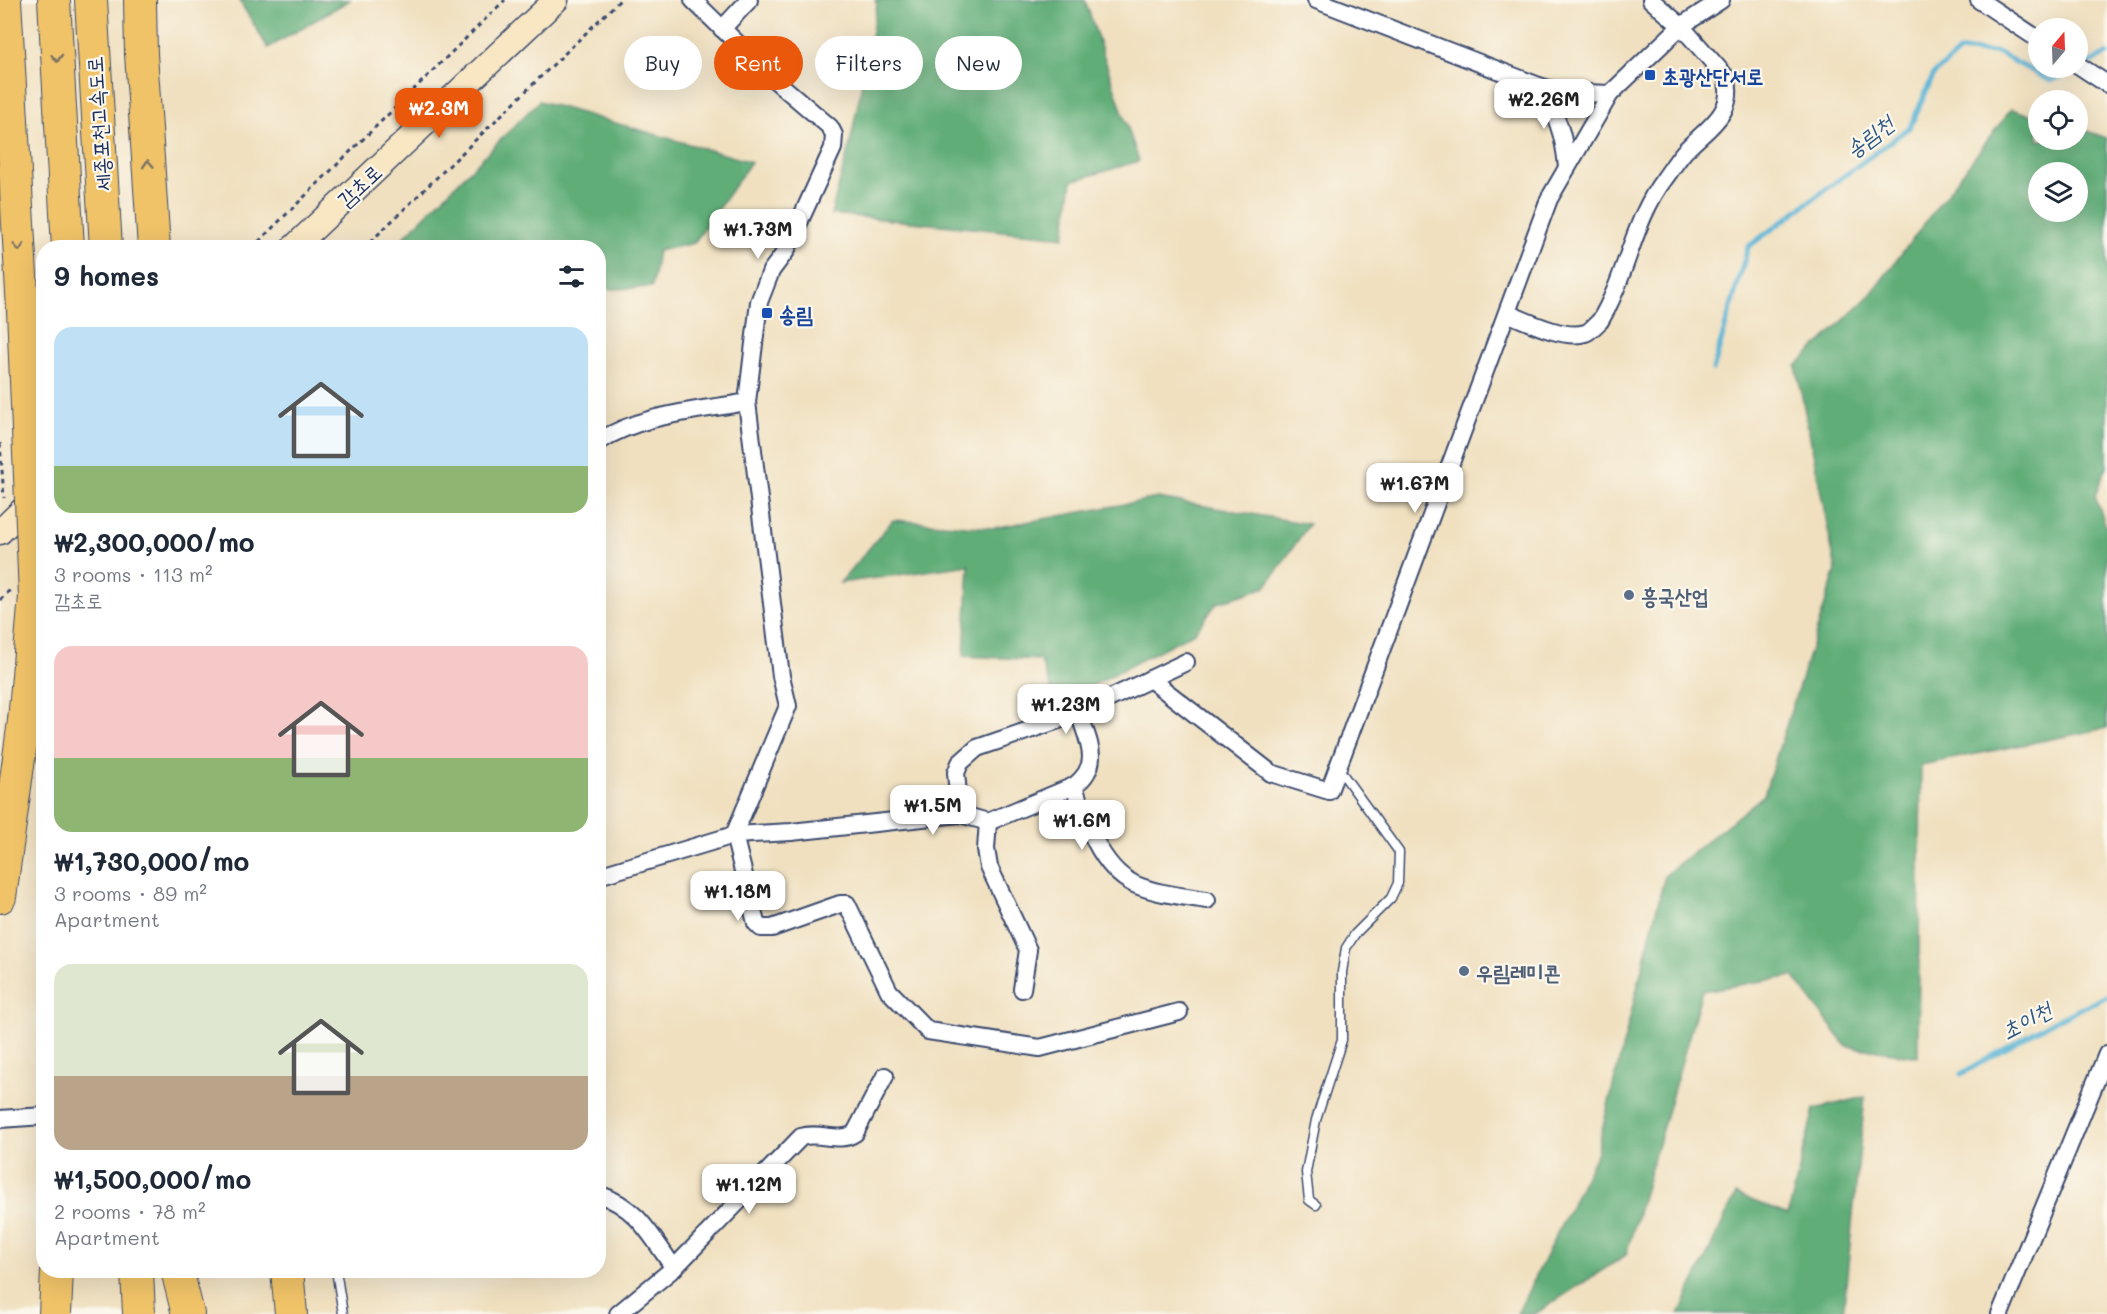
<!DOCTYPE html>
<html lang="en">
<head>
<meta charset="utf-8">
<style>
	:root { --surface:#fff; --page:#f6f6f7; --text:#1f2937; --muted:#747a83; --accent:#ea580c }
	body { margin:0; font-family:Mali,"Poor Story",sans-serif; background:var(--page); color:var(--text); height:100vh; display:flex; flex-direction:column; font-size:22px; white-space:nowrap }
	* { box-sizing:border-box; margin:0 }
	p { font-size:20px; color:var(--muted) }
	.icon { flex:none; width:33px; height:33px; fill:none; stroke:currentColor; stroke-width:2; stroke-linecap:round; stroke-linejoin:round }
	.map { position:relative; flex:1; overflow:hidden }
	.sheet { position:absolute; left:36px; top:240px; width:570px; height:1038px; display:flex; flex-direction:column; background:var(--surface); border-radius:24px; box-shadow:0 6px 24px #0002 }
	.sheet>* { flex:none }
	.hud { position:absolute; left:624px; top:36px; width:570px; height:54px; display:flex; gap:12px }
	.needle { width:39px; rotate:19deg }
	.fabs { position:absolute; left:2028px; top:18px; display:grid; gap:12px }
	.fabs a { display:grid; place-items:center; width:60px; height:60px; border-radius:50%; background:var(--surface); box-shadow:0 6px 24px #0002; font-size:30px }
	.price { position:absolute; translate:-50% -51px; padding:0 14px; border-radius:12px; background:#fff; color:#222; font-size:20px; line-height:39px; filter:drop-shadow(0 2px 3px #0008) }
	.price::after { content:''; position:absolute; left:50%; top:36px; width:18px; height:14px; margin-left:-9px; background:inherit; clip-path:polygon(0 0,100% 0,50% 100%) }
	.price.current { background:var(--accent); color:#fff }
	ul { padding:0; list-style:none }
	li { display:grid; align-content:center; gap:12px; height:318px; padding:0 18px }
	li span { display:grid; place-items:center; height:186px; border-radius:18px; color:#555 }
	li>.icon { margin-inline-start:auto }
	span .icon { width:108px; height:108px; fill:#fffc; stroke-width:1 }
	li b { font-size:26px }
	h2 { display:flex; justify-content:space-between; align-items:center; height:72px; padding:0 18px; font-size:26px }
	.chip { padding:0 21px; border-radius:27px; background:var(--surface); box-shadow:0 6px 24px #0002; font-size:21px; line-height:54px }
	.chip.current { background:var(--accent); color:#fff }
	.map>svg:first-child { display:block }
	.forest { fill:#60ad78; stroke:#3e6e6b; stroke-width:1.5; fill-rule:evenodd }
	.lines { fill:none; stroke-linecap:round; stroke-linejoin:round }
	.stream { stroke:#58b4d6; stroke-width:5 }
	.lane-casing { stroke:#3b4a6d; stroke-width:11 }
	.street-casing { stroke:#3b4a6d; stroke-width:20 }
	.secondary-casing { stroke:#3b4a6d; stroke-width:27 }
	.highway-casing { stroke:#3b4a6d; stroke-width:34 }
	.path { stroke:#3b4a6d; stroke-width:3; stroke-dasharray:4.5 4.5; stroke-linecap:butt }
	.lane { stroke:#fff; stroke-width:8 }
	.street { stroke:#fff; stroke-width:16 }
	.secondary { stroke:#f9e7c3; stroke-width:24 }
	.highway { stroke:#f0c369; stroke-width:32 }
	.highway-bridge-casing { stroke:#3b4a6d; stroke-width:34; stroke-linecap:butt }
	.highway-bridge { stroke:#f0c369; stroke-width:32 }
	.oneway { stroke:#7b7263 }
	.transit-dot { fill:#1a4fb4; stroke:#fbf7ec; stroke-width:2 }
	.service-dot { fill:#5c6f8a; stroke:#fbf7ec; stroke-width:2 }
	.labels { text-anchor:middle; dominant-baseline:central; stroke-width:4.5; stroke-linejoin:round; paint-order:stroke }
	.transit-label { font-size:21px; font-weight:bold; fill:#164399; stroke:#fbf7ec; text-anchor:start }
	.street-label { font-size:21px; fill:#1b2f5e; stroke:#fbf7ec }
	.service-label { font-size:21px; font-weight:bold; fill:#4e5e75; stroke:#fbf7ec; text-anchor:start }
	.water-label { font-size:22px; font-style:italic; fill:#2d5782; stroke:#fbf7ec }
</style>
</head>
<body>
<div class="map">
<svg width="2107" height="1314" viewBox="0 0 2107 1314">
	<rect width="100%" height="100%" fill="#fbf7ec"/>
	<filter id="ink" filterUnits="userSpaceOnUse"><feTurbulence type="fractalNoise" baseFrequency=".0167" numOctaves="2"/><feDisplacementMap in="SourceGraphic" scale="12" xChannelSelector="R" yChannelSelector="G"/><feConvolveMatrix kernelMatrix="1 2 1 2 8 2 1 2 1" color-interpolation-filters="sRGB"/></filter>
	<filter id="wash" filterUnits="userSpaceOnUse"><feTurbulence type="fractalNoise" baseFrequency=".008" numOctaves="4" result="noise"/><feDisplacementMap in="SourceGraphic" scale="24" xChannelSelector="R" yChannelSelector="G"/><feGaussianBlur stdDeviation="1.35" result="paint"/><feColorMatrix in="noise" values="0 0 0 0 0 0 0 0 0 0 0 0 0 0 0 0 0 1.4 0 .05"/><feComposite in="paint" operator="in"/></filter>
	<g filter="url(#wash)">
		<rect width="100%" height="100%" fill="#f0e0c0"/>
		<g class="forest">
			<path d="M 239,0 L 350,0 L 268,48 Z"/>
			<path d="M 875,0 L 1085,0 L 1139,161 L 1072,181 L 1064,237 L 831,214 L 851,139 L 877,5 Z"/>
			<path d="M 539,101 L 751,162 L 694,243 L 658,251 L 652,287 L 599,290 L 598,248 L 394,247 Z"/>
			<path d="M 2011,109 L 2038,117 L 2038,140 L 2078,140 L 2078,128 L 2107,138 L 2107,466 L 2095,496 L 2107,529 L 2107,728 L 1921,765 L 1918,1057 L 1846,1046 L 1793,976 L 1702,991 L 1626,1255 L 1535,1314 L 1517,1314 L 1596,1155 L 1665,875 L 1764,795 L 1836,570 L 1796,366 L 1871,294 ZM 2078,172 L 2078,212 L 2038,212 L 2038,172 Z"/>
			<path d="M 1158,498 L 1309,524 L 1266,587 L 1217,603 L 1195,632 L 1057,704 L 1040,660 L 964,656 L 969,565 L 840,583 L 893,520 L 993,528 Z"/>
			<path d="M 1865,1097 L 1843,1314 L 1679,1314 L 1736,1194 L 1788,1215 L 1814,1109 Z"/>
		</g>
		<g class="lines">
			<g class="stream">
				<path d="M 1713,370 L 1748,247 L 1910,127 L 1934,74 L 1960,51 L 1997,52 L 2051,81 L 2107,54"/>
				<path d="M 1961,1074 L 2050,1023 L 2107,996"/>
			</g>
		</g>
	</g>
	<g filter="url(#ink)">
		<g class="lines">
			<g class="lane-casing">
				<g id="lane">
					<path d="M 1316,1205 L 1309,1200 L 1306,1172 L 1316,1120 L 1342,1040 L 1342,972 L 1346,948 L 1355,934 L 1391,898 L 1398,883 L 1399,852 L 1339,769"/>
					<path d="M 336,1270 L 343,1314"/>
				</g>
			</g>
			<g class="street-casing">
				<g id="street">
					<path d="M 1316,0 L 1539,86 L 1560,92 L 1610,94"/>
					<path d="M 1979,0 L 2038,39"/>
					<path d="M 722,29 L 749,0"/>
					<path d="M 2078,65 L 2107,84"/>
					<path d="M 1539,86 C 1557,116 1564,133 1567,167"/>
					<path d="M 1507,313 C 1526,321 1565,340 1585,333 C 1590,332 1596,324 1600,321 C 1627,276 1633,220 1665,178 C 1671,170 1677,160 1684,152 C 1705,129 1737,114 1726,77 L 1681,26 L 1651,0"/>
					<path d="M 747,402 L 781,676 L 788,706 L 734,835 L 756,923 L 761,928 L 772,928 L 840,904 L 847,904 L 889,991 L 928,1031 L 1040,1048 L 1179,1012"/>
					<path d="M 598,442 C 641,414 698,411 747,402 L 759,302 L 771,271 L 786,251 L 833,148 L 834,135 L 830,127 L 776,81 L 693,0"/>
					<path d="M 1150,679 L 1271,773 L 1329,791 L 1549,199 L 1610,94 L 1681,26 L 1721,0"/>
					<path d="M 1079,713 C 1088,742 1103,764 1074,786 C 1085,820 1100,867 1134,884 C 1156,894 1183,896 1207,900"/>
					<path d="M 960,814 L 956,773 L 960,763 L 977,748 L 1079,713 L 1186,662"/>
					<path d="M 988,822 L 1074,786"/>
					<path d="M 598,876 L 734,835 L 791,832 L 960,814 L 988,822 L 986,849 L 989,867 L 1028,950 L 1022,989"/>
					<path d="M 0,1119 L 44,1116"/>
					<path d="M 598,1194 C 638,1207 651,1236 674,1268 L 801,1137 C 820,1131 839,1144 855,1133 L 885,1076"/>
					<path d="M 618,1314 L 674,1268"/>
					<path d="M 2000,1314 L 2107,1054"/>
				</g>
			</g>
			<g class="secondary-casing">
				<g id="secondary">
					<path d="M 293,248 L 556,0"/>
					<path d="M 0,532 L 39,494"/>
				</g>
			</g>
			<g class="highway-casing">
				<g id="highway">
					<path d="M 5,0 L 23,310"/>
					<path d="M 54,0 L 68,248"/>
					<path d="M 91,0 L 106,248"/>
					<path d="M 140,0 L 141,54 L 154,248"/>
					<path d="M 0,897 L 24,721"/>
					<path d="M 137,1270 L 139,1314"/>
					<path d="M 177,1270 L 188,1314"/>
					<path d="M 287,1270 L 291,1314"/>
					<path d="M 55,1314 L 57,1270"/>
				</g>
			</g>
			<g class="path">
				<path d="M 252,248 L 505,0"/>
				<path d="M 364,248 L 620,0"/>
				<path d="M 0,443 L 4,498"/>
				<path d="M 0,600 L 10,590"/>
			</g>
			<use href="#lane" class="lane"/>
			<use href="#street" class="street"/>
			<use href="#secondary" class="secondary"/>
			<use href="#highway" class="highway"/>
			<g class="highway-bridge-casing">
				<path id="highway-bridge" d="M 23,310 L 35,596 L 24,721"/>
			</g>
			<use href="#highway-bridge" class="highway-bridge"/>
		</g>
		<defs><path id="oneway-chevron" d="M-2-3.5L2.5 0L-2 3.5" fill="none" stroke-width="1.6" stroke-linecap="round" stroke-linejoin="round" transform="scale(1.5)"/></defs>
		<g class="oneway">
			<use href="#oneway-chevron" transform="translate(57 58) rotate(87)"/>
			<use href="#oneway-chevron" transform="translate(148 164) rotate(-94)"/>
			<use href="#oneway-chevron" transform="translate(19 247) rotate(87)"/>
		</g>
	</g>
	<g class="transit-dot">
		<rect x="1644" y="69" width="12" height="12" rx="3"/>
		<rect x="761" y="307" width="12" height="12" rx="3"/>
	</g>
	<g class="service-dot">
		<circle cx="1629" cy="595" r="6"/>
		<circle cx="1464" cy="971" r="6"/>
	</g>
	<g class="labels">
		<g class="transit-label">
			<text x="1662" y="75">초광산단서로</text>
			<text x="779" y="313">송림</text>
		</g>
		<g class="street-label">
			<text transform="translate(98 124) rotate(-94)">세종포천고속도로</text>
			<text transform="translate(359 185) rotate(-43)">감초로</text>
		</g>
		<g class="service-label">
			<text x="1641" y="595">흥국산업</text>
			<text x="1476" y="971">우림레미콘</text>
		</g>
		<g class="water-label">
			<text transform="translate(1869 136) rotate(-37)">송림천</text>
			<text transform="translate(2026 1020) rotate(-28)">초이천</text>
		</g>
	</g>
</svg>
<div class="fabs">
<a><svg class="needle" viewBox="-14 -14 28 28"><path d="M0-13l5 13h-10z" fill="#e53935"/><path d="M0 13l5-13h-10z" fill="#747a83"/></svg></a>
<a><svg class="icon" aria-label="locate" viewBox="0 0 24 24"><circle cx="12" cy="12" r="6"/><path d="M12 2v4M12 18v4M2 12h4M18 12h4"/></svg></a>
<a><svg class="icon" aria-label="layers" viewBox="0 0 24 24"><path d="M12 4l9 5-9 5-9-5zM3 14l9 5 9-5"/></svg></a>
</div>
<b class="price" style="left:1544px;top:130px">₩2.26M</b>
<b class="price current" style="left:439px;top:139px">₩2.3M</b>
<b class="price" style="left:758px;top:260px">₩1.73M</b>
<b class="price" style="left:1415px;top:514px">₩1.67M</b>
<b class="price" style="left:1066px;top:735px">₩1.23M</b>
<b class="price" style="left:933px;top:836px">₩1.5M</b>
<b class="price" style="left:1082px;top:851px">₩1.6M</b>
<b class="price" style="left:738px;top:922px">₩1.18M</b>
<b class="price" style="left:749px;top:1215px">₩1.12M</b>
<div class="hud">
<a class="chip">Buy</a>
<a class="chip current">Rent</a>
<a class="chip">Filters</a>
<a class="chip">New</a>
</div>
<section class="sheet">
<h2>9 homes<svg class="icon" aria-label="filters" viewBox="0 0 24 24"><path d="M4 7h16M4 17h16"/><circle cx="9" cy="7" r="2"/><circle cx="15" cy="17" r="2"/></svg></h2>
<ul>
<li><span style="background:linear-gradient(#bfe0f5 75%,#8fb573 0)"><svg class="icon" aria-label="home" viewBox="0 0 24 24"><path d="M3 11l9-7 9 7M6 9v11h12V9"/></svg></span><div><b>₩2,300,000/mo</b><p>3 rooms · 113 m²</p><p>감초로</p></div></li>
<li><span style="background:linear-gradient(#f6c9c9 60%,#8fb573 0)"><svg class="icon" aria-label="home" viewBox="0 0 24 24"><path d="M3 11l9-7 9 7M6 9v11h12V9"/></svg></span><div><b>₩1,730,000/mo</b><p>3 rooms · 89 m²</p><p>Apartment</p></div></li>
<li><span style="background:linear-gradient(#dfe7d0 60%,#b9a48a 0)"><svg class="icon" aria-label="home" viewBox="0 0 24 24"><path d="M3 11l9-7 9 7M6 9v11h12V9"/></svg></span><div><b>₩1,500,000/mo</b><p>2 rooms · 78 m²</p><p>Apartment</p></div></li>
</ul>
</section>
</div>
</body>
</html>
